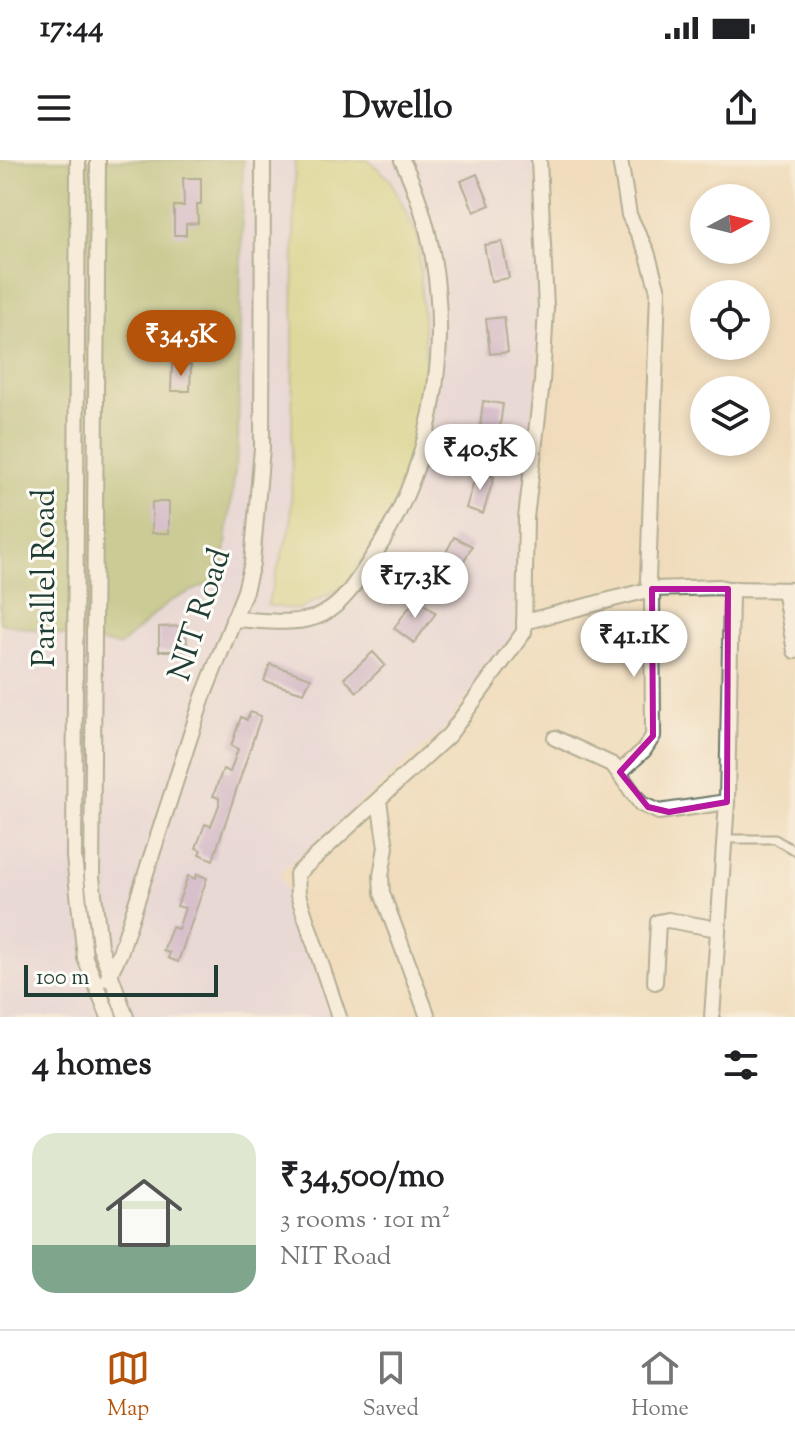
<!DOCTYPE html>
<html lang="en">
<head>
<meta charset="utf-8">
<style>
	:root { --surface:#fff; --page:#f2f2f2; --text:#202124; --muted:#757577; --line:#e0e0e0; --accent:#b45309 }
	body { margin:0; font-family:"Sorts Mill Goudy",serif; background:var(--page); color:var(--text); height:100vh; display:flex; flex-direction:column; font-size:30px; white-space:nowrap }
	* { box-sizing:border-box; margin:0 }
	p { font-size:26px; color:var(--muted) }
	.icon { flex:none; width:44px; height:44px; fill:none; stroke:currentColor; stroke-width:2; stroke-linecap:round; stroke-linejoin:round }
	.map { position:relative; height:857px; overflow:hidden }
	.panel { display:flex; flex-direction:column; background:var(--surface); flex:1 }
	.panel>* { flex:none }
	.needle { width:52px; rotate:83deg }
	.buttons { position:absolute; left:690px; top:24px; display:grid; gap:16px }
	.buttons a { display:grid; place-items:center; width:80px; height:80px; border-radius:50%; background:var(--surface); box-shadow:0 4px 12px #0003; font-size:40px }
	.scale { position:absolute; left:24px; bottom:20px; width:194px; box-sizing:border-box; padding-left:8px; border:4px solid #1f3d34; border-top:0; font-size:22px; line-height:28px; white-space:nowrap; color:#1f3d34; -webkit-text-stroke:6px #fdfcf7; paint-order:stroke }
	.price { position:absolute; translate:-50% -68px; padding:0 18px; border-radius:28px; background:#fff; color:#222; font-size:26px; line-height:52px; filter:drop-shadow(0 2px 4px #0008) }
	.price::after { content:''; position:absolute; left:50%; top:48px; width:24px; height:18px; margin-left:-12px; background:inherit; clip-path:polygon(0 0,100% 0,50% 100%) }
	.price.selected { background:var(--accent); color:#fff }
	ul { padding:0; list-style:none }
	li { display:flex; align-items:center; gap:24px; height:200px; padding:0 32px }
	li span { display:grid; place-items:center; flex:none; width:224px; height:160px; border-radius:24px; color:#555 }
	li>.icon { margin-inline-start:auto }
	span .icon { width:96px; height:96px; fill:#fffc; stroke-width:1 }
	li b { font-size:34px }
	h2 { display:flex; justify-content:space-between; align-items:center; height:96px; padding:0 32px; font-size:34px }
	.status { display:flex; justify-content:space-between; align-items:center; height:56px; padding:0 40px; background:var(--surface); direction:ltr }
	.status svg { height:22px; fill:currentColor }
	header { display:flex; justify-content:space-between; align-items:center; height:104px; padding:0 32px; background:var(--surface); font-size:36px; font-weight:700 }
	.dock { display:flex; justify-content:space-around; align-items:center; height:112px; border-top:2px solid var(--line); background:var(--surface); font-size:22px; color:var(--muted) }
	.dock a { display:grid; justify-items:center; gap:4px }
	.dock .selected { color:var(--accent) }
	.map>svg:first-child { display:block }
	.built { fill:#e1d4f4 }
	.green { fill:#c7d374; stroke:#738854; stroke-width:2 }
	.forest { fill:#9db566; stroke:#5e794d; stroke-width:2 }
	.building { fill:#b99ddf }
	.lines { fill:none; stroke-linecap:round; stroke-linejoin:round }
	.service-casing { stroke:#687564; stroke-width:11 }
	.minor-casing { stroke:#687564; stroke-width:18 }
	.service { stroke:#fff; stroke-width:7 }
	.minor { stroke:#fff; stroke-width:14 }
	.marked { fill:none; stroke:#b5179e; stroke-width:6; stroke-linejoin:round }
	.labels { text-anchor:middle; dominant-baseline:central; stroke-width:6; stroke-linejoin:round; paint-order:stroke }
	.street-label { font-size:32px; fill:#1f3d34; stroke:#fdfcf7 }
</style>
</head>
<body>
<div class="status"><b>17:44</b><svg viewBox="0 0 49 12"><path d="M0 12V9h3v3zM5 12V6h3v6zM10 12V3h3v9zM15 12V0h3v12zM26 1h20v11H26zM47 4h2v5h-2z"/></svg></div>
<header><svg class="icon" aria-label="menu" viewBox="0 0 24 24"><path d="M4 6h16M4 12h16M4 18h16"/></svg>Dwello<svg class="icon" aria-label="share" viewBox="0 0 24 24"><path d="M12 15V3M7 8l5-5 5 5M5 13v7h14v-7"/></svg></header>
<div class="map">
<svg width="795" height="857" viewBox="0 0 795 857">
	<rect width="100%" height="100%" fill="#fdfcf7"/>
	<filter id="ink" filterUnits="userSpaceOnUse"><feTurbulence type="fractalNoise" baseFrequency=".0125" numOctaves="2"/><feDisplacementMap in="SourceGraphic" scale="16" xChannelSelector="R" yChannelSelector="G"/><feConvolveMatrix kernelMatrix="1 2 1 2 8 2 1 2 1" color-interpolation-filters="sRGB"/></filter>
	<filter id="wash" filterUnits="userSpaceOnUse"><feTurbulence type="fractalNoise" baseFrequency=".006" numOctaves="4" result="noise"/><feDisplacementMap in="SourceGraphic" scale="32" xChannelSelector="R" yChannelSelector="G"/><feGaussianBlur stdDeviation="1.8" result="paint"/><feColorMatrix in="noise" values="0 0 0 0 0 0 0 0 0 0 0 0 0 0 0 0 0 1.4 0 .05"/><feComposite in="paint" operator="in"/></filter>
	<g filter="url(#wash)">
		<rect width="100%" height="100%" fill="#f0dcbc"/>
		<path class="built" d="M 0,0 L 534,0 L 540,154 L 532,270 L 521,345 L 515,471 L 443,570 L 280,713 L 332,857 L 0,857 Z"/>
		<path class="green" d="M 295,0 L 368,0 L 390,19 L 418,77 L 426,206 L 421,263 L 399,337 L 374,384 L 344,427 L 297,450 L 267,445 L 291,364 Z"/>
		<path class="forest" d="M 0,0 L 243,0 L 238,287 L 222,417 L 169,442 L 119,486 L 0,463 Z"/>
		<g id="blocks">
			<g class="building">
				<path d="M 477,14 L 490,45 L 474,52 L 461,21 Z"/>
				<path d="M 183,18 L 201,18 L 201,44 L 197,44 L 198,63 L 186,64 L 186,75 L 174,75 L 174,46 L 184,46 Z"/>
				<path d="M 502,82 L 509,118 L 491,121 L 484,85 Z"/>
				<path d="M 504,157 L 508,192 L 490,194 L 486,159 Z"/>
				<path d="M 172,204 L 191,205 L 190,231 L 171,231 Z"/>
				<path d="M 483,241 L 503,244 L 498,281 L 479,278 Z"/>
				<path d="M 477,311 L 494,317 L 483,354 L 466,348 Z"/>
				<rect x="152" y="342" width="17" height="31"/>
				<path d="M 454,377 L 472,386 L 455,419 L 437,410 Z"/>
				<path d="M 416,438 L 436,453 L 414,483 L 394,468 Z"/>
				<path d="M 186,466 L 187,491 L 159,491 L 159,467 Z"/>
				<path d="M 373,492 L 385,505 L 357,532 L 344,518 Z"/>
				<path d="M 270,504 L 311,518 L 304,533 L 264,521 Z"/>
				<path d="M 250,552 L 261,556 L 213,700 L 199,694 L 201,690 L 196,688 L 205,664 L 211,666 L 219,645 L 219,638 L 213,636 L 223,609 L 230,612 L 238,589 L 231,586 L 241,557 L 247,560 Z"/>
				<path d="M 197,714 L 207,718 L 178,802 L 168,798 L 170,793 L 163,791 L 172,767 L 178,769 L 185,748 L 177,746 L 188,716 L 195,719 Z"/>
			</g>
		</g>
	</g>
	<g filter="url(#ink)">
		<use href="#blocks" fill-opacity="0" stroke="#687564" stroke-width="2"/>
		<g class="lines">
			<g class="service-casing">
				<path id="service" d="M 724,679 L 775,679 L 795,691"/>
			</g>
			<g class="minor-casing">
				<g id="minor">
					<path d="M 78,0 L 74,697 L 85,798 L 109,857"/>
					<path d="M 98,0 L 92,717 L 100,786 L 126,857"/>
					<path d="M 620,0 L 629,55 L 647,92 L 658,131 L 648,420 L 652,429 L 719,427 L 728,429 L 731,436 L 727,642 L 712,857"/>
					<path d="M 728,429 L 795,430"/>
					<path d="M 784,430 L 795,491"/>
					<path d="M 233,459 C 261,460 298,467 323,454 C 346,442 360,416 374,395 C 448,283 461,121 402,0"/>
					<path d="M 524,462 L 652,429 L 653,576 L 644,590 L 620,612"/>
					<path d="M 555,578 L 613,605 L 641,644 L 659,652 L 727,642"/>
					<path d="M 379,641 L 386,687 L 381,716 L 382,733 L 428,857"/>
					<path d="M 107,819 L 120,793 L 203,537 L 245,431 L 252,403 L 262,288 L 263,0"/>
					<path d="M 655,822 L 658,762 L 668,760 L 718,769"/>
					<path d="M 339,857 L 298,735 L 297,714 L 449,575 L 524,472 L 526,358 L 542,222 L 546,148 L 539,0"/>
				</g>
			</g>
			<use href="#service" class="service"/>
			<use href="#minor" class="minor"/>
		</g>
	</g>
	<path d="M0 0H795V857H0ZM 652,429 L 728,429 L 727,642 L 669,652 L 648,647 L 620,612 L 653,576 Z" fill="#f0dcbc" fill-opacity=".55" fill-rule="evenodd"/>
	<path class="marked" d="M 652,429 L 728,429 L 727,642 L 669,652 L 648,647 L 620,612 L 653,576 Z"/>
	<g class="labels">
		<g class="street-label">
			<text transform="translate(46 418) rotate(-90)">Parallel Road</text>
			<text transform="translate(201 455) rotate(-72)">NIT Road</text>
		</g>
	</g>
</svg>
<div class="buttons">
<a><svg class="needle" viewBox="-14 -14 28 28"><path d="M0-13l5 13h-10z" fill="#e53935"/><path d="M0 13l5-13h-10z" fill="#757577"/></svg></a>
<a><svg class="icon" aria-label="locate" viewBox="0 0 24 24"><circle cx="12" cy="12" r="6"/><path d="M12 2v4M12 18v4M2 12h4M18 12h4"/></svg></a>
<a><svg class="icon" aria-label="layers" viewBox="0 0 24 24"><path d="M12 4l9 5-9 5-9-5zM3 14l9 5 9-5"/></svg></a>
</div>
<div class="scale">100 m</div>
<b class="price selected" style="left:181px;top:218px">₹34.5K</b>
<b class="price" style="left:480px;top:332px">₹40.5K</b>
<b class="price" style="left:415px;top:460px">₹17.3K</b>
<b class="price" style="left:634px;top:519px">₹41.1K</b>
</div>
<section class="panel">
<h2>4 homes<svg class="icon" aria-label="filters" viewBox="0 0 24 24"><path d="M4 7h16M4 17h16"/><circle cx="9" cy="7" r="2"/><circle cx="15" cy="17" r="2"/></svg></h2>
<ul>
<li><span style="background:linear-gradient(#dfe7d0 70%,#7fa58c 0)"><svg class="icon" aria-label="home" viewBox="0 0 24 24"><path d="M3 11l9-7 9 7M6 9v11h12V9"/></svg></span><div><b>₹34,500/mo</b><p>3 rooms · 101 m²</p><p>NIT Road</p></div></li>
</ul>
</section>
<nav class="dock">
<a class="selected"><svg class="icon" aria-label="map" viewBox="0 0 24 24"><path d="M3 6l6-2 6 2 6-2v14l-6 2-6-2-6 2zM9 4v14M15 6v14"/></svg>Map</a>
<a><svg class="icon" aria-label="saved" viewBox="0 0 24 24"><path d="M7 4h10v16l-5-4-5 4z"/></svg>Saved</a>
<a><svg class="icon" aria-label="home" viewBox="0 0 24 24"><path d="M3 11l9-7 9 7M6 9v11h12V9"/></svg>Home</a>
</nav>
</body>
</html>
